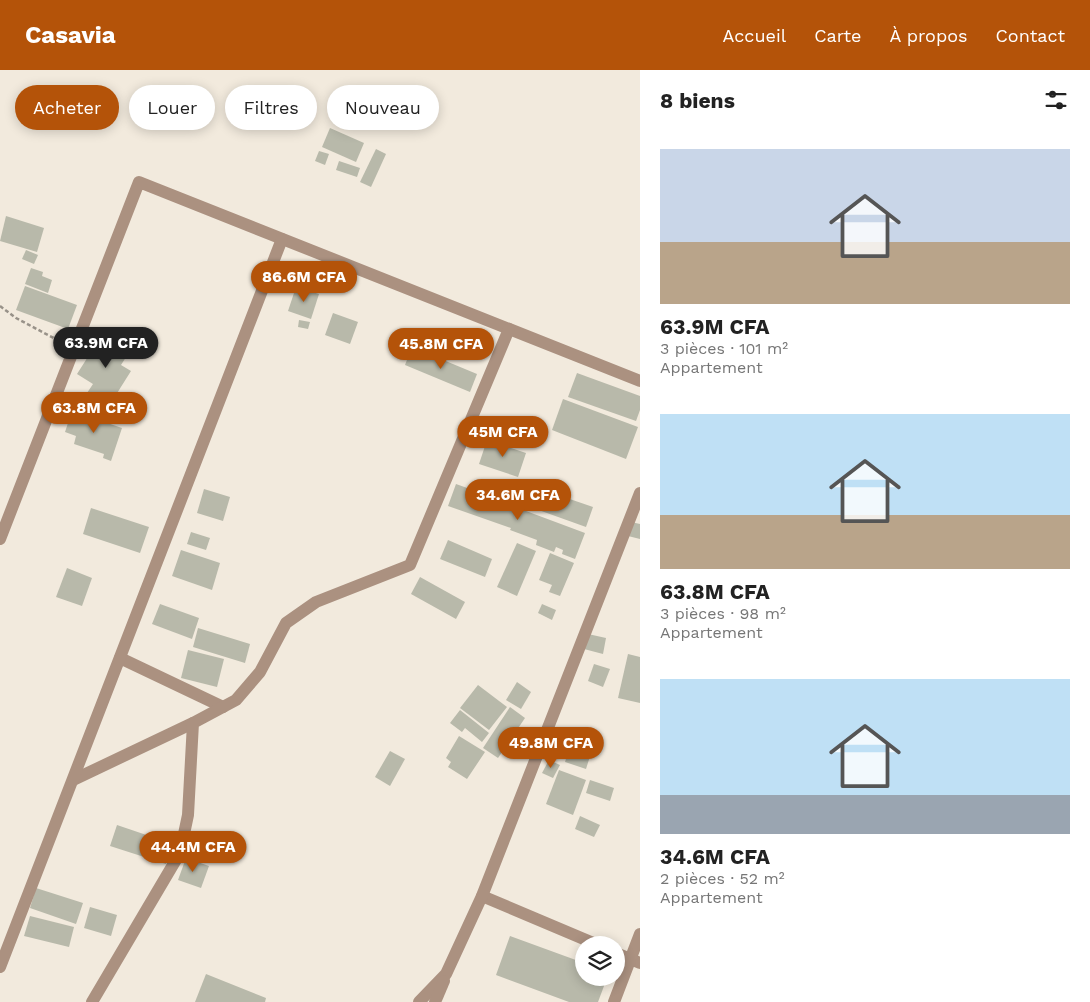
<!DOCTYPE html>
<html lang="fr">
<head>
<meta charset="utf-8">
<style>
	:root { --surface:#fff; --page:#f2f2f2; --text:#222; --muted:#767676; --accent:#b45309 }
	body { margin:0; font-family:"Work Sans",sans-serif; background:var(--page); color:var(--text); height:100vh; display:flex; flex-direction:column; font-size:19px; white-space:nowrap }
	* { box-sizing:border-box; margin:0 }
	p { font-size:16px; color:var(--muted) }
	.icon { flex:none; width:28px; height:28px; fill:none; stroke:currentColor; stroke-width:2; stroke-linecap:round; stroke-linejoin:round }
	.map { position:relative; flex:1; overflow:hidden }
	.sheet { display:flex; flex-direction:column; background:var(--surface); width:450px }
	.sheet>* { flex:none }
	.hud { position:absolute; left:15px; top:15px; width:475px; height:45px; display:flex; gap:10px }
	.fabs { position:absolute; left:575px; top:866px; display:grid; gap:10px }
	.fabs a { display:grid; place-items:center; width:50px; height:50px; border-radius:50%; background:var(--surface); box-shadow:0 2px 12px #0003; font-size:25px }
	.price { position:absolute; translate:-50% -42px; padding:0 11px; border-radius:18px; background:var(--accent); color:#fff; font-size:16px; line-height:32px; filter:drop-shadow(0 1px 2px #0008) }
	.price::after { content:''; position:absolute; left:50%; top:30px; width:15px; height:11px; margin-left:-8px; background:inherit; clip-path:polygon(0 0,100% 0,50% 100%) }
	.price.active { background:#222; color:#fff }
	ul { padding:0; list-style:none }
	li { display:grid; align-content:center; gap:10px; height:265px; padding:0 20px }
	li span { display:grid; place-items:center; height:155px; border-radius:0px; color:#555 }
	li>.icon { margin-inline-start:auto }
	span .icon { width:90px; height:90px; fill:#fffc; stroke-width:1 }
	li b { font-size:21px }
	h2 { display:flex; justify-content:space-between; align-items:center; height:60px; padding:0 20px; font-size:21px }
	.tag { padding:0 18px; border-radius:22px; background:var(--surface); box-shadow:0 2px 12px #0003; font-size:18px; line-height:45px }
	.tag.active { background:var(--accent); color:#fff }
	header { display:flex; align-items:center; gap:30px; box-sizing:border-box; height:70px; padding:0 25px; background:var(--accent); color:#fff }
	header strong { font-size:24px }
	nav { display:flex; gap:28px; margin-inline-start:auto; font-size:18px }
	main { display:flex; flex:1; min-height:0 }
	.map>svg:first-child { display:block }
	.building { fill:#b8b9aa }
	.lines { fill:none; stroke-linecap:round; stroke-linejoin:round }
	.path { stroke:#989289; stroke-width:2.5; stroke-dasharray:4 2.5; stroke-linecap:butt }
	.street { stroke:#ab9180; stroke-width:12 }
</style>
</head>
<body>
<header>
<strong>Casavia</strong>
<nav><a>Accueil</a><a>Carte</a><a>À propos</a><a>Contact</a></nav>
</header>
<main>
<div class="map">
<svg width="640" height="932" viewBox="0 0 640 932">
	<rect width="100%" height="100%" fill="#f2eadd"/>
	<g class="building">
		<path d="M 330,58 L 364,73 L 356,92 L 322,77 Z"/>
		<path d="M 376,79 L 386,84 L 371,117 L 360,112 Z"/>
		<path d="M 319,81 L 329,84 L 325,95 L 315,91 Z"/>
		<path d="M 339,91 L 360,98 L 357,107 L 336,100 Z"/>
		<path d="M 6,146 L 44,158 L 37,182 L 0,171 Z"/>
		<path d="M 26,180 L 38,185 L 34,194 L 22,189 Z"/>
		<path d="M 31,198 L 43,202 L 42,206 L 52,210 L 48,223 L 25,214 Z"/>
		<path d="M 25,216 L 77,235 L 68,259 L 16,240 Z"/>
		<path d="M 296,217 L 319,224 L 311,249 L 288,241 Z"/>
		<path d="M 333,243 L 358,252 L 350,274 L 325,265 Z"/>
		<path d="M 299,250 L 310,252 L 308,259 L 298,257 Z"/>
		<path d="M 114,260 L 135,273 L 121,295 L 131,301 L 114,328 L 110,325 L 100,340 L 83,329 L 93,314 L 77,304 L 98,271 L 105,275 Z"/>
		<path d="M 143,273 L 151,277 L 146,286 L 138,281 Z"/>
		<path d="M 412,277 L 477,304 L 470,322 L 405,295 Z"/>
		<path d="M 577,303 L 640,326 L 640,340 L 636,351 L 568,327 Z"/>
		<path d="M 563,329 L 638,357 L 626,389 L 552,360 Z"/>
		<path d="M 72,341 L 122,358 L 111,391 L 103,388 L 104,384 L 74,374 L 76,366 L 65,362 Z"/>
		<path d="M 487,370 L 526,383 L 518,407 L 479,394 Z"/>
		<path d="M 456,414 L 518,436 L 514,448 L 518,438 L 585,463 L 575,489 L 562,484 L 563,480 L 556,477 L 554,482 L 536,475 L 537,470 L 510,460 L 511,458 L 448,436 Z"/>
		<path d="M 526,414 L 593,437 L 586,457 L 519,433 Z"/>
		<path d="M 204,419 L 230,427 L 223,451 L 197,443 Z"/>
		<path d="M 91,438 L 149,457 L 140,483 L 83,464 Z"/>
		<path d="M 631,452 L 640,454 L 640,469 L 628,466 Z"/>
		<path d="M 191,462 L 210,468 L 206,480 L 187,474 Z"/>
		<path d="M 448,470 L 492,489 L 485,507 L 440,489 Z"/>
		<path d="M 517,473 L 536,481 L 517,526 L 497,517 Z"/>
		<path d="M 181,480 L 220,493 L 212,520 L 172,506 Z"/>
		<path d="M 550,483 L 574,493 L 560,526 L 549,522 L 552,515 L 539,510 Z"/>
		<path d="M 67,498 L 92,508 L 82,536 L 56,527 Z"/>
		<path d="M 420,507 L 465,532 L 456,549 L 411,524 Z"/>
		<path d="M 160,534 L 199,548 L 192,569 L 152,554 Z"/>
		<path d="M 542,534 L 556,540 L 552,550 L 538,543 Z"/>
		<path d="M 198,558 L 250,574 L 245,593 L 193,577 Z"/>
		<path d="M 588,564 L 606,568 L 603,584 L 584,579 Z"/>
		<path d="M 188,580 L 224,589 L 217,617 L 181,608 Z"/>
		<path d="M 628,584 L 640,587 L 640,633 L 618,628 Z"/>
		<path d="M 594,594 L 610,599 L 603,617 L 588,611 Z"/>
		<path d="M 517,612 L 531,622 L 521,639 L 506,630 Z"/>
		<path d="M 478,615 L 507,637 L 489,660 L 460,638 Z"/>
		<path d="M 510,637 L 525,648 L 498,688 L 483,678 Z"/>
		<path d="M 460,640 L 489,663 L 482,672 L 465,658 L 462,662 L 450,653 Z"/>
		<path d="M 576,657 L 597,664 L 586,699 L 565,692 Z"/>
		<path d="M 459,666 L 485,682 L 467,709 L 448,697 L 451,692 L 446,688 Z"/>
		<path d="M 390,681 L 405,689 L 390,716 L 375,707 Z"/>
		<path d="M 549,690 L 560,695 L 553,708 L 542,703 Z"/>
		<path d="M 559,700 L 586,710 L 573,745 L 546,734 Z"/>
		<path d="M 590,710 L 614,718 L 610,731 L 586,723 Z"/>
		<path d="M 580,746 L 600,755 L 594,767 L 575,759 Z"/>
		<path d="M 117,755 L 173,774 L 166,794 L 110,776 Z"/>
		<path d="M 186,788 L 209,796 L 201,818 L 178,810 Z"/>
		<path d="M 36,818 L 83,833 L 76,854 L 30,838 Z"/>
		<path d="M 90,837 L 117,845 L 111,866 L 84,858 Z"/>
		<path d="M 30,846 L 74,857 L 69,877 L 24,866 Z"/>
		<path d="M 510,866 L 584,893 L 584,908 L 607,908 L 598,932 L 569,932 L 496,905 Z"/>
		<path d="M 206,904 L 266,928 L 265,932 L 195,932 Z"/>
	</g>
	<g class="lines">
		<path class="path" d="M 0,236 L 16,248 L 63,273"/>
		<g class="street">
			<path d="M 0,469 L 139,112 L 640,311"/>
			<path d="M 120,588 L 223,637"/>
			<path d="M 73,710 L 193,653"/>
			<path d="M 482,826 L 598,875"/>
			<path d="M 616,883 L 640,893"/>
			<path d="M 0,897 L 282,169"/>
			<path d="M 92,932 L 180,783 L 188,745 L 193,653 L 236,630 L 260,602 L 286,553 L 316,532 L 410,495 L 509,259"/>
			<path d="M 419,932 L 446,904 L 482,826 L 640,423"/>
			<path d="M 435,932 L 444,911"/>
			<path d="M 614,932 L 640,864"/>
		</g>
	</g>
</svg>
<div class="fabs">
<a><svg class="icon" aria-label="layers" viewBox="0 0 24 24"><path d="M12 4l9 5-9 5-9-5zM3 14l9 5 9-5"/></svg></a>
</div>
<b class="price" style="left:304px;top:233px">86.6M CFA</b>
<b class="price active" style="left:106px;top:299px">63.9M CFA</b>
<b class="price" style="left:441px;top:300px">45.8M CFA</b>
<b class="price" style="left:94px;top:364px">63.8M CFA</b>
<b class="price" style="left:503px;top:388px">45M CFA</b>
<b class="price" style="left:518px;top:451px">34.6M CFA</b>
<b class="price" style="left:551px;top:699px">49.8M CFA</b>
<b class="price" style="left:193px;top:803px">44.4M CFA</b>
<div class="hud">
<a class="tag active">Acheter</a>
<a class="tag">Louer</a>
<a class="tag">Filtres</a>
<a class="tag">Nouveau</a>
</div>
</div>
<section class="sheet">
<h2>8 biens<svg class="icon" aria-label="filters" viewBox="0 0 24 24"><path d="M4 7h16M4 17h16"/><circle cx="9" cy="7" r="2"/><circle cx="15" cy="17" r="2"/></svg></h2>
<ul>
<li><span style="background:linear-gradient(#c9d6e8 60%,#b9a48a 0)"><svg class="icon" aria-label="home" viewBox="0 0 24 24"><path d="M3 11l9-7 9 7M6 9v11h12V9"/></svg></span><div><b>63.9M CFA</b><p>3 pièces · 101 m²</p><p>Appartement</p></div></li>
<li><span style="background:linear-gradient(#bfe0f5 65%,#b9a48a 0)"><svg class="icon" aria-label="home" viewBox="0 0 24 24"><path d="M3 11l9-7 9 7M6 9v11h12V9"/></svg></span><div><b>63.8M CFA</b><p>3 pièces · 98 m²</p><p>Appartement</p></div></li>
<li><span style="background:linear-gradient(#bfe0f5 75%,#9aa5b1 0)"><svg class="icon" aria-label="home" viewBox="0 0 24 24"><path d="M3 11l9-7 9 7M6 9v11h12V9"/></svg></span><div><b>34.6M CFA</b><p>2 pièces · 52 m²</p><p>Appartement</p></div></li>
</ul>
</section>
</main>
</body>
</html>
